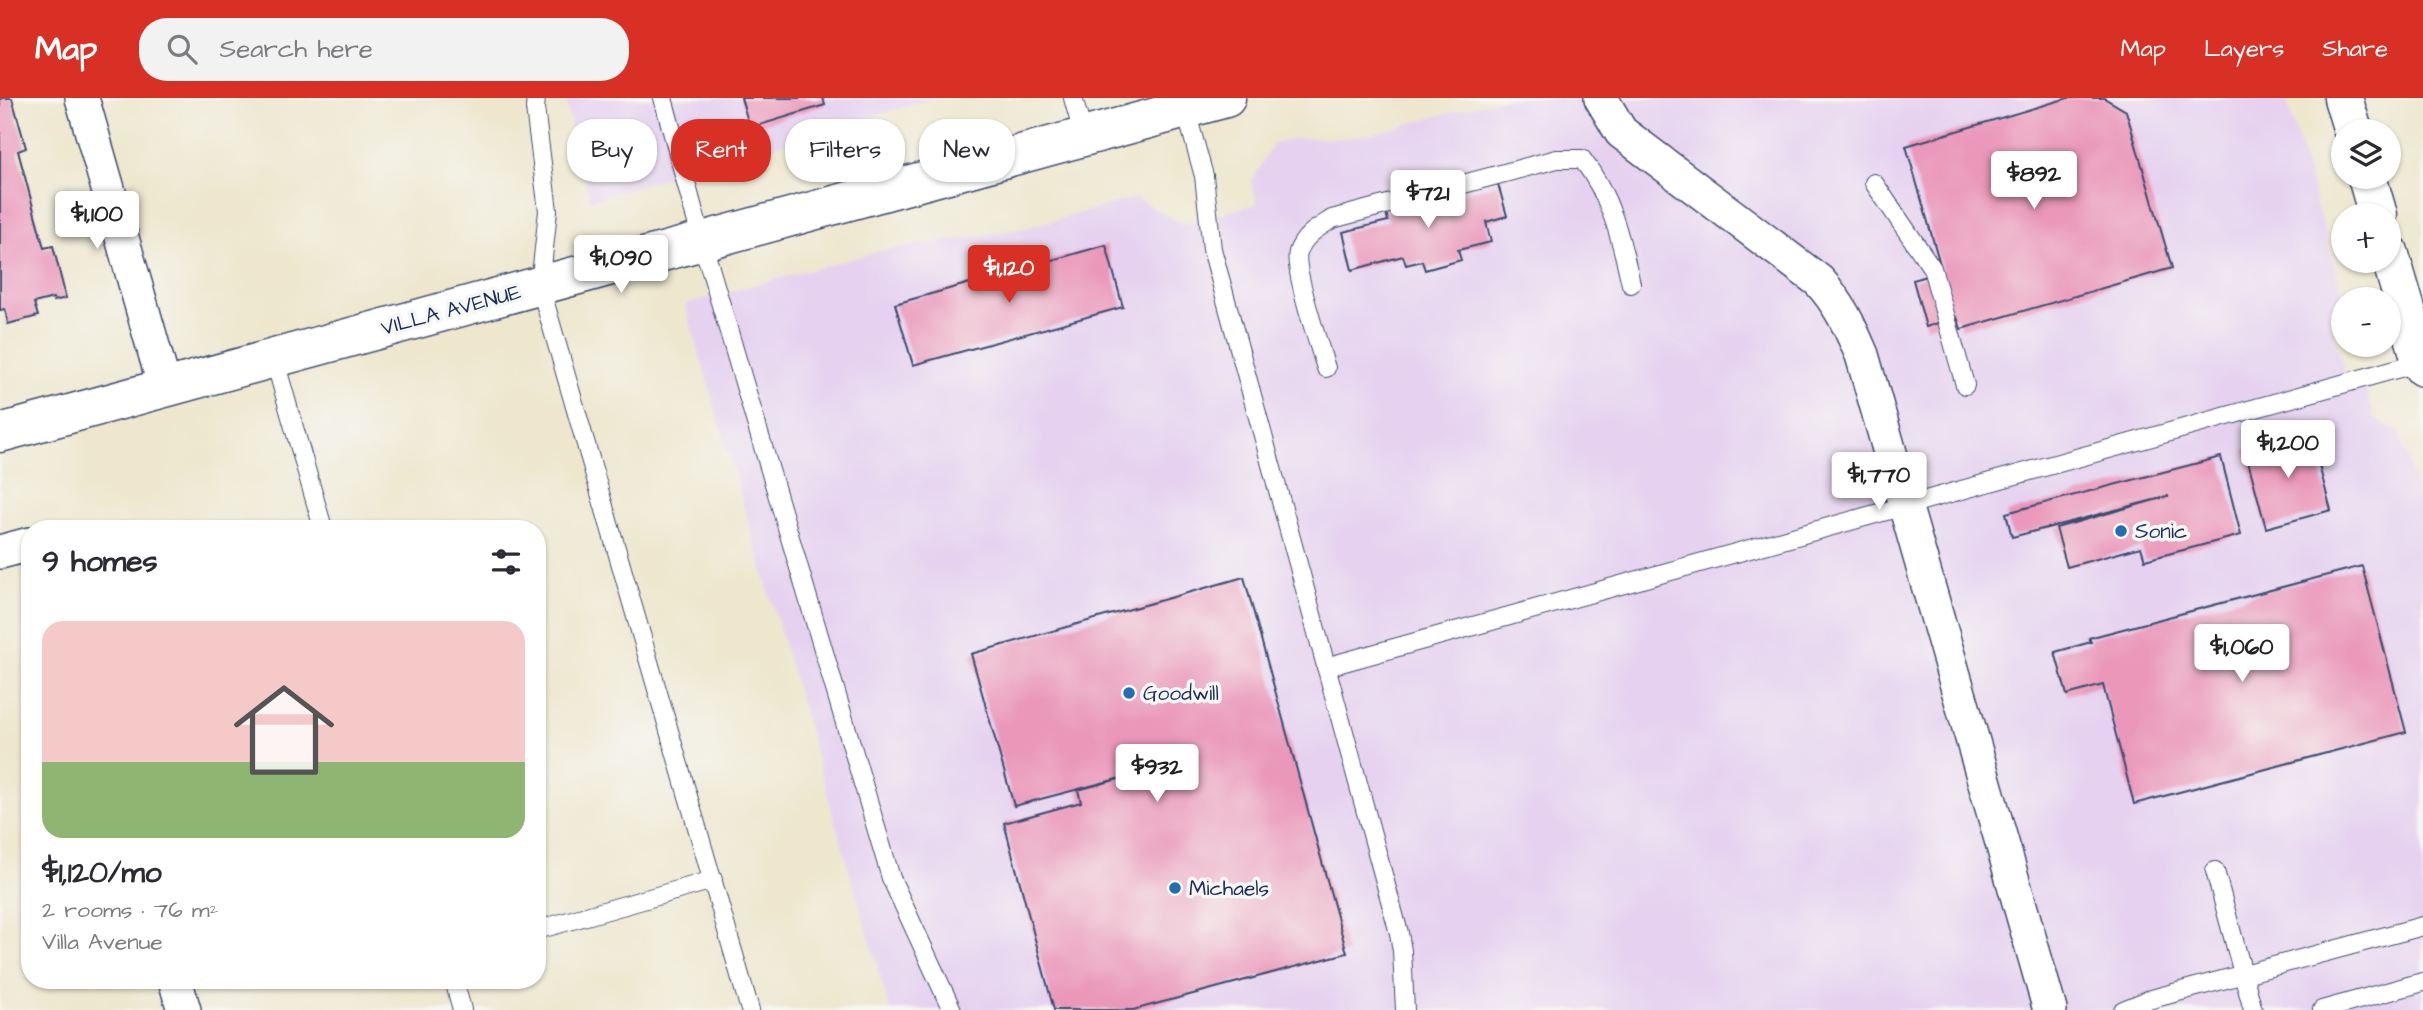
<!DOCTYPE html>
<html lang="en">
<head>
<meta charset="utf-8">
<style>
	:root { --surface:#fff; --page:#f2f2f3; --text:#2b2b33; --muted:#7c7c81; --accent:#d93025 }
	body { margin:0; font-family:"Architects Daughter",sans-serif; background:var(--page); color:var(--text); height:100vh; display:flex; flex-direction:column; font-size:26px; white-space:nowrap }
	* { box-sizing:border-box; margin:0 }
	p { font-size:23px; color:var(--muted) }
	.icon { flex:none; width:38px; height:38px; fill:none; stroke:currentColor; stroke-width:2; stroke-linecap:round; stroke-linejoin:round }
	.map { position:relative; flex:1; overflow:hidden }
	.sheet { position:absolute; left:21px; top:422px; width:525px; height:469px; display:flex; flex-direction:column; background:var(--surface); border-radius:28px; box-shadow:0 2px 5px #0004 }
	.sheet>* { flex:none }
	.banner { position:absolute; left:567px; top:21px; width:665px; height:63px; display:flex; gap:14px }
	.fabs { position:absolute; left:2331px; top:21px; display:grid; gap:14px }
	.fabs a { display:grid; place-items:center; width:70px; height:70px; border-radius:50%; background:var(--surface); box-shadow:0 2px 5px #0004; font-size:35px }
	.price { position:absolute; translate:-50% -60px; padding:0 16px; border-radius:7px; background:#fff; color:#222; font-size:23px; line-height:46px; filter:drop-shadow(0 2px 4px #0008) }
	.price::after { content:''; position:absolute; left:50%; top:42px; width:21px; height:16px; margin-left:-10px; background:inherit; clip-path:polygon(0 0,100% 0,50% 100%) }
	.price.current { background:var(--accent); color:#fff }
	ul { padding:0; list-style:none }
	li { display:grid; align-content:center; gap:14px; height:371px; padding:0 21px }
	li span { display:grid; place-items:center; height:217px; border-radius:21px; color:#555 }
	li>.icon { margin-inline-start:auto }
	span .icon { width:126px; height:126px; fill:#fffc; stroke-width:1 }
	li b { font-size:30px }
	h2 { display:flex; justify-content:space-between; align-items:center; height:84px; padding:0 21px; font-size:30px }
	.pill { padding:0 24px; border-radius:28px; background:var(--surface); box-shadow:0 2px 5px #0004; font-size:24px; line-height:63px }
	.pill.current { background:var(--accent); color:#fff }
	header { display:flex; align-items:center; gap:42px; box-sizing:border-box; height:98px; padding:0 35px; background:var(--accent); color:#fff }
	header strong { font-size:33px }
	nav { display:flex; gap:38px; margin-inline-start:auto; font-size:24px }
	.search { width:490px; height:63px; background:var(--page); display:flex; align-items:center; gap:18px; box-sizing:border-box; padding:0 24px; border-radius:28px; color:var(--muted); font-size:26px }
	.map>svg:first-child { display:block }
	.built { fill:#e6d2f0 }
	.building { fill:#ea97b9 }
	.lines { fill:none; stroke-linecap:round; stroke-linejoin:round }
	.service-casing { stroke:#3b4b6f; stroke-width:20 }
	.minor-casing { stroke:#3b4b6f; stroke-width:36 }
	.secondary-casing { stroke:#3b4b6f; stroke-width:41 }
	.primary-casing { stroke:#3b4b6f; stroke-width:41 }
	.service { stroke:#fff; stroke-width:18 }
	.minor { stroke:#fff; stroke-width:33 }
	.secondary { stroke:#fff; stroke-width:38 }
	.primary { stroke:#fff; stroke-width:38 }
	.poi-dot { fill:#1f6fb2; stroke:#f6f6f2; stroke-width:2.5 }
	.labels { text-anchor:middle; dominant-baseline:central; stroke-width:7; stroke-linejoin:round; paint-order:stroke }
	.street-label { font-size:21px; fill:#1b2f5e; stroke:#f6f6f2 }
	.poi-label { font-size:21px; fill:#1b2f5e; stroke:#f6f6f2; text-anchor:start }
</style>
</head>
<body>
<header>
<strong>Map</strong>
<div class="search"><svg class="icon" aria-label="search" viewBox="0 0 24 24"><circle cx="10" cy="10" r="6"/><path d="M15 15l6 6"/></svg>Search here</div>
<nav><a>Map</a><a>Layers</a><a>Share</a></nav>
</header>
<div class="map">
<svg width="2423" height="912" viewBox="0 0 2423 912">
	<rect width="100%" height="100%" fill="#f6f6f2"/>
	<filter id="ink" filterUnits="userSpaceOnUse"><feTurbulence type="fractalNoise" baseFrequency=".0143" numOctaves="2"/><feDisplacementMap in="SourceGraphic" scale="14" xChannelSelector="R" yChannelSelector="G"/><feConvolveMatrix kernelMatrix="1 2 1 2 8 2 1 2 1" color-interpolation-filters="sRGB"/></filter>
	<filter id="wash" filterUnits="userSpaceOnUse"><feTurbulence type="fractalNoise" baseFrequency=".00686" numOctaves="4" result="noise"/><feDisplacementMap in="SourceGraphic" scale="28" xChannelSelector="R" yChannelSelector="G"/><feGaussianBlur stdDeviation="1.57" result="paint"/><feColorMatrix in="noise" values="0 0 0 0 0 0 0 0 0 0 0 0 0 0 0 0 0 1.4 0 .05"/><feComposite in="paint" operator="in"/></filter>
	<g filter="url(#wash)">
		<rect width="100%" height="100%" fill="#eee7ce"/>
		<g class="built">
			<path d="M 564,0 L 935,0 L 590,102 Z"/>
			<path d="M 1505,0 L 1561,0 L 1568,4 L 1582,0 L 2286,0 L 2343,198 L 2330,221 L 2347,281 L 2362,277 L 2374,320 L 2400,335 L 2423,416 L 2423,912 L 890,912 L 685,206 L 879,153 L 1026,130 L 1136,100 L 1182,126 L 1257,106 L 1251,84 L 1273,46 L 1297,40 L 1344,40 L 1371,36 Z"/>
		</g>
		<g id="blocks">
			<g class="building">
				<path d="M 3,0 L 12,0 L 26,50 L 18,53 L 44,150 L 53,148 L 66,200 L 54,203 L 53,200 L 34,205 L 38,218 L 8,226 L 5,211 L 0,212 L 0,1 Z"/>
				<path d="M 741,0 L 823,0 L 825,7 L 750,30 Z"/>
				<path d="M 2068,0 L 2104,0 L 2126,13 L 2172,170 L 1961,231 L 1957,219 L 1926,229 L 1913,182 L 1942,173 L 1906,48 Z"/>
				<path d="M 1498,86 L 1507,118 L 1486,124 L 1491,144 L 1458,152 L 1461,162 L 1425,172 L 1422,163 L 1406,167 L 1403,158 L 1352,172 L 1343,134 L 1388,123 L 1386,114 Z"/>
				<path d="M 1106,147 L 1123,209 L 913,267 L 895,206 Z"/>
				<path d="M 2310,334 L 2331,412 L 2266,430 L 2245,352 Z"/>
				<path d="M 2221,359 L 2241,437 L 2145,462 L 2141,449 L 2067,469 L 2056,430 L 2169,398 L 2012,439 L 2006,415 Z"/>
				<path d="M 2362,468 L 2406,634 L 2134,706 L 2103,587 L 2067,597 L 2055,554 L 2091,544 L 2089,540 Z"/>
				<path d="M 1244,479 L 1347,855 L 1133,912 L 1054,912 L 1004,725 L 1081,704 L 1078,692 L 1197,660 L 1014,708 L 971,556 Z"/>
			</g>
		</g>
	</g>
	<g filter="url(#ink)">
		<use href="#blocks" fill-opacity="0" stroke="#3b4b6f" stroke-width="2"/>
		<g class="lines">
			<g class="service-casing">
				<g id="service">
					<path d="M 536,0 L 535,10 L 548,113 L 540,188 L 750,912"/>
					<path d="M 663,0 L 702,143 L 891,780 L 952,912"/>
					<path d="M 1073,0 L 1084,39"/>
					<path d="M 1184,6 L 1204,78 L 1212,151 L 1399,835 L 1402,853 L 1405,912"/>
					<path d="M 1874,85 L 1932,170 L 1965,287"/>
					<path d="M 274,260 L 323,430"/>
					<path d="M 1326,270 C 1320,250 1293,171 1298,154 C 1304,137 1318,130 1332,121 L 1557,61 L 1582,61 C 1611,98 1621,141 1631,186"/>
					<path d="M 1326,569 L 2421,264"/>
					<path d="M 2215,773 L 2253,912"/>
					<path d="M 537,832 L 713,782"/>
					<path d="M 454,882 L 462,912"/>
					<path d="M 2123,912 L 2148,902 L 2423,828"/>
					<path d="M 2322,912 L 2423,884"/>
				</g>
			</g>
			<g class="minor-casing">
				<g id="minor">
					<path d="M 82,0 L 165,290"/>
					<path d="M 1601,0 L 1621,34 L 1819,183 C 1840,206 1850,229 1862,257 L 2050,912"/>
					<path d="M 0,454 L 30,446"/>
					<path d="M 175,882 L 184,912"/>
				</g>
			</g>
			<g class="secondary-casing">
				<path id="secondary" d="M 0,335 L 1226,0"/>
			</g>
			<g class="primary-casing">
				<g id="primary">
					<path d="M 2343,0 L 2353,33"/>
					<path d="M 2367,79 L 2378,117"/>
					<path d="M 2389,154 L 2423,269"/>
				</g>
			</g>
			<use href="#service" class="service"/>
			<use href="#minor" class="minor"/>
			<use href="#secondary" class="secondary"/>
			<use href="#primary" class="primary"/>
		</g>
	</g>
	<g class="poi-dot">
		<circle cx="2121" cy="433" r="7"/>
		<circle cx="1129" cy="595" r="7"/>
		<circle cx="1175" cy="790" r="7"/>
	</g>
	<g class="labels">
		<g class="street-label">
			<text transform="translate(451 212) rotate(-15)">VILLA AVENUE</text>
		</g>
		<g class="poi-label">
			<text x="2135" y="433">Sonic</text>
			<text x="1143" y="595">Goodwill</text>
			<text x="1189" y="790">Michaels</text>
		</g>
	</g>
</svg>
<div class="fabs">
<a><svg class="icon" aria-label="layers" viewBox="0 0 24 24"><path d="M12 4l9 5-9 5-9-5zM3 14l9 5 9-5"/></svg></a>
<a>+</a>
<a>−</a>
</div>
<b class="price" style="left:2034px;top:113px">$892</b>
<b class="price" style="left:1428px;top:132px">$721</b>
<b class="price" style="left:97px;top:153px">$1,100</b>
<b class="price" style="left:621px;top:197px">$1,090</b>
<b class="price current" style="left:1009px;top:207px">$1,120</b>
<b class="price" style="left:2288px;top:382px">$1,200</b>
<b class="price" style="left:1879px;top:414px">$1,770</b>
<b class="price" style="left:2242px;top:586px">$1,060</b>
<b class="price" style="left:1157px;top:706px">$932</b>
<div class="banner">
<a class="pill">Buy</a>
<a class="pill current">Rent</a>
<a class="pill">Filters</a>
<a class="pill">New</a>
</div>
<section class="sheet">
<h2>9 homes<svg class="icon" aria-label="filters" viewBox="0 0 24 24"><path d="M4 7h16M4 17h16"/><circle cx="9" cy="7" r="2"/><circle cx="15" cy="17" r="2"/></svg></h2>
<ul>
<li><span style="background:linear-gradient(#f6c9c9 65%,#8fb573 0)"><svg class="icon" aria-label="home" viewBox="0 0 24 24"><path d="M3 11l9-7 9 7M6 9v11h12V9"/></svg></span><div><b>$1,120/mo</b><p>2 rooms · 76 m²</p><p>Villa Avenue</p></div></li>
</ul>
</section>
</div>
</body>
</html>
